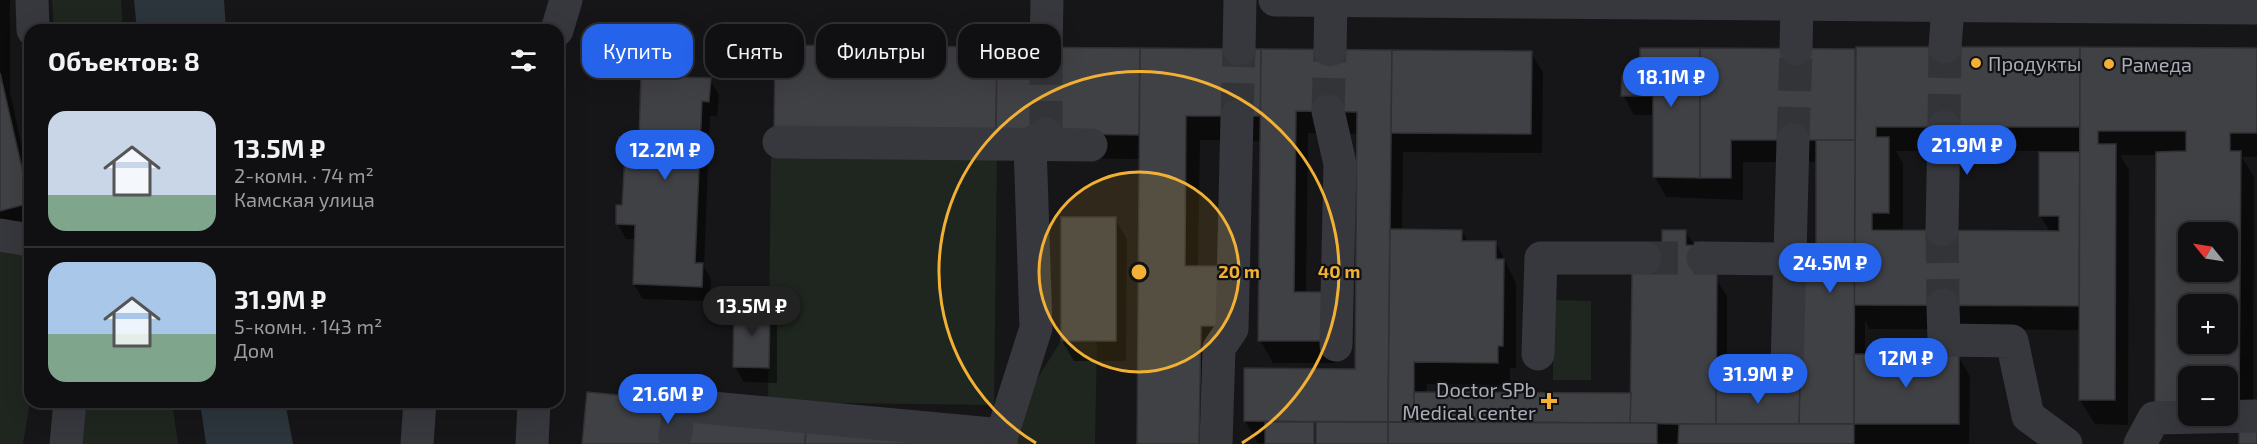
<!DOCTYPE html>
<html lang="ru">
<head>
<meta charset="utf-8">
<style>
	:root { --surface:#101012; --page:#19191b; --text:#f1f3f6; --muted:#9c9d9f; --line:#303032; --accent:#2563eb }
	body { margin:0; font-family:"Exo 2",sans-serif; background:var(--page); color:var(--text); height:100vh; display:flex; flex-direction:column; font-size:22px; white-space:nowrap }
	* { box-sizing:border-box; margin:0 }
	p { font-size:20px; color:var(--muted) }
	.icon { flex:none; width:33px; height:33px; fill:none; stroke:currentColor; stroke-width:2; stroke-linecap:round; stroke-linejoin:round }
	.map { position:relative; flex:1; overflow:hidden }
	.drawer { position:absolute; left:24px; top:24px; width:540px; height:384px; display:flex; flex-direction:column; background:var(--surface); border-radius:18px; box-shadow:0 6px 24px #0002,0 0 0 2px var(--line) }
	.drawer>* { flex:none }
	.guide { position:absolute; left:582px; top:24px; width:570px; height:54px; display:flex; gap:12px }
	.needle { width:39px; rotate:300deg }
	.controls { position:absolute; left:2178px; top:222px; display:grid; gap:12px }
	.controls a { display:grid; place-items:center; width:60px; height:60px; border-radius:12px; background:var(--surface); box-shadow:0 6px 24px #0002,0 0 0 2px var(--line); font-size:30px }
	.price { position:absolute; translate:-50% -51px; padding:0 14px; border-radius:21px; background:var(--accent); color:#fff; font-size:20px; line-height:39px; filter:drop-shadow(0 2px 3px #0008) }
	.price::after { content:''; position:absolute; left:50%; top:36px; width:18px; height:14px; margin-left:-9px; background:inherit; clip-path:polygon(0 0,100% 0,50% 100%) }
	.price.active { background:#222; color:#fff }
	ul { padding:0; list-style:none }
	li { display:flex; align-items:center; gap:18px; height:150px; padding:0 24px }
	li+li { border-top:2px solid var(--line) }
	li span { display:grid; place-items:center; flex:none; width:168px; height:120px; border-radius:18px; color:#555 }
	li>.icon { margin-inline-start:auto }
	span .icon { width:72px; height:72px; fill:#fffc; stroke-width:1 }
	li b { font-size:26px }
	h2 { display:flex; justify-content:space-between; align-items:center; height:72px; padding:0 24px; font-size:26px }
	.tag { padding:0 21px; border-radius:18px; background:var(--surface); box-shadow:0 6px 24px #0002,0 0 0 2px var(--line); font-size:21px; line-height:54px }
	.tag.active { background:var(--accent); color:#fff }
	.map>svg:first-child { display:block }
	.green { fill:#1e261f }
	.water { fill:#2c353c }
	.shadow { fill:#0007; fill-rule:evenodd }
	.building { fill:#404145; stroke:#303034; stroke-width:1.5; fill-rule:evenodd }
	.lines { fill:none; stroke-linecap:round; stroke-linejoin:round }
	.minor-tunnel { stroke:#333438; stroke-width:33; stroke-dasharray:33 16; stroke-linecap:butt }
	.minor { stroke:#37383d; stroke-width:33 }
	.ring { fill:none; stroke:#f2b134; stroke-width:3 }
	.poi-dot { fill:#f2b134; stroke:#111113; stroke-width:2 }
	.labels { text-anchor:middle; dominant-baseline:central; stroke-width:4.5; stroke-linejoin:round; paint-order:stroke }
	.poi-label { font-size:20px; fill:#a8adb8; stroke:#111113; text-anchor:start }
	.centre { fill:#f2b134; stroke:#111113; stroke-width:3 }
	.ring-label { font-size:18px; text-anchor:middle; font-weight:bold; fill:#f2b134; stroke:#111113; stroke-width:4.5; stroke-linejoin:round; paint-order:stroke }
</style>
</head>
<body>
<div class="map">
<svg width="2257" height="444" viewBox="0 0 2257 444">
	<rect width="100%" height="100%" fill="#161618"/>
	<g class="green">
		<path d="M 52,0 L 121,0 L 123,30 L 54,30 Z"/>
		<path d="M 771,152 L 997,154 L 994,405 L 768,402 Z"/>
		<path d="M 0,247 L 30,252 L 30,402 L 23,444 L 0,444 Z"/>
		<path d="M 1553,300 L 1591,301 L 1591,380 L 1553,380 Z"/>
		<path d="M 1061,341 L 1097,342 L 1095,444 L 1013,444 L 1015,414 Z"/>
		<path d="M 85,402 L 172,402 L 178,444 L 81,444 Z"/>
	</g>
	<g class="water">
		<path d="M 134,0 L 224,0 L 226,30 L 137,30 Z"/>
		<path d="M 200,402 L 285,402 L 293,444 L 206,444 Z"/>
	</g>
	<g class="shadow">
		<path d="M 0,0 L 10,0 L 10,92 L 30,184 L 30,221 L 4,227 L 0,220 Z"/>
		<path d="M 777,47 L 1531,53 L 1543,72 L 1542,153 L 1403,152 L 1402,231 L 1462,231 L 1468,242 L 1496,243 L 1516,283 L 1516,368 L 1510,368 L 1510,385 L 1427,384 L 1426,394 L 1632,395 L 1663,247 L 1686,232 L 1727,296 L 1727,387 L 1801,388 L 1817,281 L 1818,162 L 1743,162 L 1743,200 L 1666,197 L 1655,177 L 1655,115 L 1634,115 L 1623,95 L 1641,78 L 1854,51 L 1857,55 L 2257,49 L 2257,157 L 2242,157 L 2254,177 L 2253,427 L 2257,444 L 2241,444 L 2241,427 L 2171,427 L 2158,155 L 2120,155 L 2129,170 L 2128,425 L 2095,424 L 2080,400 L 2081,330 L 1870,329 L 1865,321 L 1865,356 L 1958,356 L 1970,376 L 1969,444 L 1258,443 L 1245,421 L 1356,371 L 1358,134 L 1308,133 L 1306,293 L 1335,316 L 1335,363 L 1273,363 L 1260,340 L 1262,141 L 1200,140 L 1198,268 L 1236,351 L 1215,351 L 1214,444 L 1138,444 L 1141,159 L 790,156 ZM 1896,151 L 2041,151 L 2040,215 L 2050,232 L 1903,231 L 1903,163 ZM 2188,232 L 2228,232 L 2228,272 L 2188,272 ZM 2188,304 L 2228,304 L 2228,344 L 2188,344 ZM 2188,376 L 2228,376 L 2228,416 L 2188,416 Z"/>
		<path d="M 710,80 L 719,95 L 717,116 L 710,116 L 704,267 L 711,279 L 710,301 L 643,299 L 634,284 L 636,239 L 626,239 L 617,223 L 624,206 L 626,164 L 620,154 Z"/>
		<path d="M 1062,219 L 1115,219 L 1127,239 L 1126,361 L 1074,361 L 1062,341 Z"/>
		<path d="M 769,308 L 777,324 L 777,383 L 744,382 L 735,367 Z"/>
	</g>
	<g class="building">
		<path d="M 775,45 L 997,47 L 996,133 L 774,132 Z"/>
		<path d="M 997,47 L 1140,48 L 1139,135 L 996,133 Z"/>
		<path d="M 1856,47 L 2080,47 L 2080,127 L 1876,127 L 1876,137 L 1889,137 L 1889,213 L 1872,213 L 1872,230 L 2059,231 L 2059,216 L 2039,216 L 2039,152 L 2080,152 L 2079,306 L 1854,305 Z"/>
		<path d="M 2080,47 L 2257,48 L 2257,133 L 2230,133 L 2230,151 L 2241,151 L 2239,403 L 2228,403 L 2228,376 L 2188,376 L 2188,403 L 2155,402 L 2156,152 L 2186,151 L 2186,131 L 2098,131 L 2098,144 L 2116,144 L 2115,400 L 2079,400 ZM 2188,232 L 2228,232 L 2228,272 L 2188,272 ZM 2188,304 L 2228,304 L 2228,344 L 2188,344 Z"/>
		<path d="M 1140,48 L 1261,49 L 1261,116 L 1186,116 L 1185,266 L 1223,266 L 1223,326 L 1201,326 L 1199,444 L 1137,444 Z"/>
		<path d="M 1640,48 L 1700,48 L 1700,178 L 1653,177 L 1653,96 L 1621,96 L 1622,76 L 1640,76 Z"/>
		<path d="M 1700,48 L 1855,49 L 1855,140 L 1731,140 L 1731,178 L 1700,178 Z"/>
		<path d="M 1261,49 L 1392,50 L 1388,422 L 1244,421 L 1244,368 L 1355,369 L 1357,112 L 1296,111 L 1294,292 L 1323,292 L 1322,341 L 1258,341 Z"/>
		<path d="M 1392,50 L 1532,51 L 1531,134 L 1391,133 Z"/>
		<path d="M 0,73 L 30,203 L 0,211 Z"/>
		<path d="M 641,76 L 711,78 L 709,102 L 702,101 L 695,263 L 703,263 L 702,287 L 633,284 L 635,225 L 616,224 L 616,205 L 622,205 L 625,155 L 618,154 L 619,137 L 639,137 Z"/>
		<path d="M 1816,140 L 1855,140 L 1854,424 L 1799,424 L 1800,279 L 1816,279 Z"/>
		<rect x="1061" y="217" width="55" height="124"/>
		<path d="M 1390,229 L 1462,230 L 1462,241 L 1496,241 L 1496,259 L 1504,259 L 1503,346 L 1498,346 L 1498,363 L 1414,362 L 1414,422 L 1388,422 Z"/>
		<path d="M 1662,230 L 1686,230 L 1686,245 L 1703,246 L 1717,274 L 1716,425 L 1630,423 L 1632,274 L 1645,245 L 1662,245 Z"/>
		<path d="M 734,307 L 770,307 L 769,368 L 733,367 Z"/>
		<path d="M 1854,354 L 1959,355 L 1959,424 L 1854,424 Z"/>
		<path d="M 1716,386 L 1800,386 L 1799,424 L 1716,425 Z"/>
		<path d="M 587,392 L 671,400 L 687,419 L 806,430 L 805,444 L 582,444 Z"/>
		<path d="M 1414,392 L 1631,393 L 1630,423 L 1414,422 Z"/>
		<rect x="1265" y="422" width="49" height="22"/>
		<rect x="1316" y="422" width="72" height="22"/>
		<path d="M 1388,422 L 1657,423 L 1657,444 L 1388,444 Z"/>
		<path d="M 1679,424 L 1854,424 L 1854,444 L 1678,444 Z"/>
		<rect x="2239" y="426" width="18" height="18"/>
		<path d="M 806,430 L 958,444 L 805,444 Z"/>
	</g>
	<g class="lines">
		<g class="minor-tunnel">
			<path d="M 1328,111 L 1330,50"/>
			<path d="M 1237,116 L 1239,49"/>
			<path d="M 1944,127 L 1945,47"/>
			<path d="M 1046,134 L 1046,47"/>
			<path d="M 1793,140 L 1796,49"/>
			<path d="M 1942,230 L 1943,305"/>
			<path d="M 1645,258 L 1703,258"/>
		</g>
		<g class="minor">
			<path d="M 32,0 L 33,30"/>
			<path d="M 1275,0 L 2257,8"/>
			<path d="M 557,30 L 566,0"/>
			<path d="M 1046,47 L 1047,0"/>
			<path d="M 1945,47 L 1948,8"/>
			<path d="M 1239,49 L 1240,0"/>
			<path d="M 1796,49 L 1797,5"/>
			<path d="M 1330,50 L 1331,1"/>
			<path d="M 1328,111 L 1340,164 L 1336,345"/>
			<path d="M 779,142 L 1091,145"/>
			<path d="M 1942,230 L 1944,127"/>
			<path d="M 0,235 L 30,240"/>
			<path d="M 1703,258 L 1790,259"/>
			<path d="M 1943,305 L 1944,340 L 2012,341 L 2028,416 L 2066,444"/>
			<path d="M 1538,354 L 1541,258 L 1645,258"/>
			<path d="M 1787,368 L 1793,140"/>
			<path d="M 675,436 L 680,405 L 1002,435"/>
			<path d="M 66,444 L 70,402"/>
			<path d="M 417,444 L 420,402"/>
			<path d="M 532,444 L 534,402"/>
			<path d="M 1001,444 L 1002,435 L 1036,328 L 1030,144 L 1046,134"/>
			<path d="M 1216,444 L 1219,348 L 1232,329 L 1237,116"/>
			<path d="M 2140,444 L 2154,418 L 2257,416"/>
		</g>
	</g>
	<circle cx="1139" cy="272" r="100" fill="#f2b134" fill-opacity=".12"/>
	<g class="ring">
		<circle cx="1139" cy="272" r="100"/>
		<path d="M1036 443A200 200 0 1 1 1242 443"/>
	</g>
	<g class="poi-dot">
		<circle cx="1976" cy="63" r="6"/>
		<circle cx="2109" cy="64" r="6"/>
		<path d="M1546 392h6v6h6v6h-6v6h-6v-6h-6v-6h6z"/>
	</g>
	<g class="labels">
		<g class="poi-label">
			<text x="1988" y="63">Продукты</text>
			<text x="2121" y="64">Рамеда</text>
			<text x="1536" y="389" text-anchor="end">Doctor SPb<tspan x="1536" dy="23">Medical center</tspan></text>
		</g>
	</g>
	<circle cx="1139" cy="272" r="9" class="centre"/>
	<g class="ring-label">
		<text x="1239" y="278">20 m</text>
		<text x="1339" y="278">40 m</text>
	</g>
</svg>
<div class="controls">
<a><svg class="needle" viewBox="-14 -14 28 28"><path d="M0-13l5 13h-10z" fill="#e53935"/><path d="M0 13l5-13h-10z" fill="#9c9d9f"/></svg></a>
<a>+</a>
<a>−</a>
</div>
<b class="price" style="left:1671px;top:108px">18.1M ₽</b>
<b class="price" style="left:1967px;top:176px">21.9M ₽</b>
<b class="price" style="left:665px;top:181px">12.2M ₽</b>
<b class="price" style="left:1830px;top:294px">24.5M ₽</b>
<b class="price active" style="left:752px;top:337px">13.5M ₽</b>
<b class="price" style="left:1906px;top:389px">12M ₽</b>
<b class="price" style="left:1758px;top:405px">31.9M ₽</b>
<b class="price" style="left:668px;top:425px">21.6M ₽</b>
<div class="guide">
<a class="tag active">Купить</a>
<a class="tag">Снять</a>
<a class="tag">Фильтры</a>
<a class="tag">Новое</a>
</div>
<section class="drawer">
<h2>Объектов: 8<svg class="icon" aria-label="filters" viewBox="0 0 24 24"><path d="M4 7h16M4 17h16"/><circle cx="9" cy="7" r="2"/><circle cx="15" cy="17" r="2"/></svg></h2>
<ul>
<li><span style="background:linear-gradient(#c9d6e8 70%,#7fa58c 0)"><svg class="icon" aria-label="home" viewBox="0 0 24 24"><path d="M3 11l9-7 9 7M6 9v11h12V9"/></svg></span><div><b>13.5M ₽</b><p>2-комн. · 74 m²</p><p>Камская улица</p></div></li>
<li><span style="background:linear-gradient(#a9c7e8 60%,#7fa58c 0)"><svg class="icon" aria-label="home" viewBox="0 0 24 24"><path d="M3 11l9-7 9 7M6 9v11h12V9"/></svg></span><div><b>31.9M ₽</b><p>5-комн. · 143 m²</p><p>Дом</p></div></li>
</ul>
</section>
</div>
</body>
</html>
